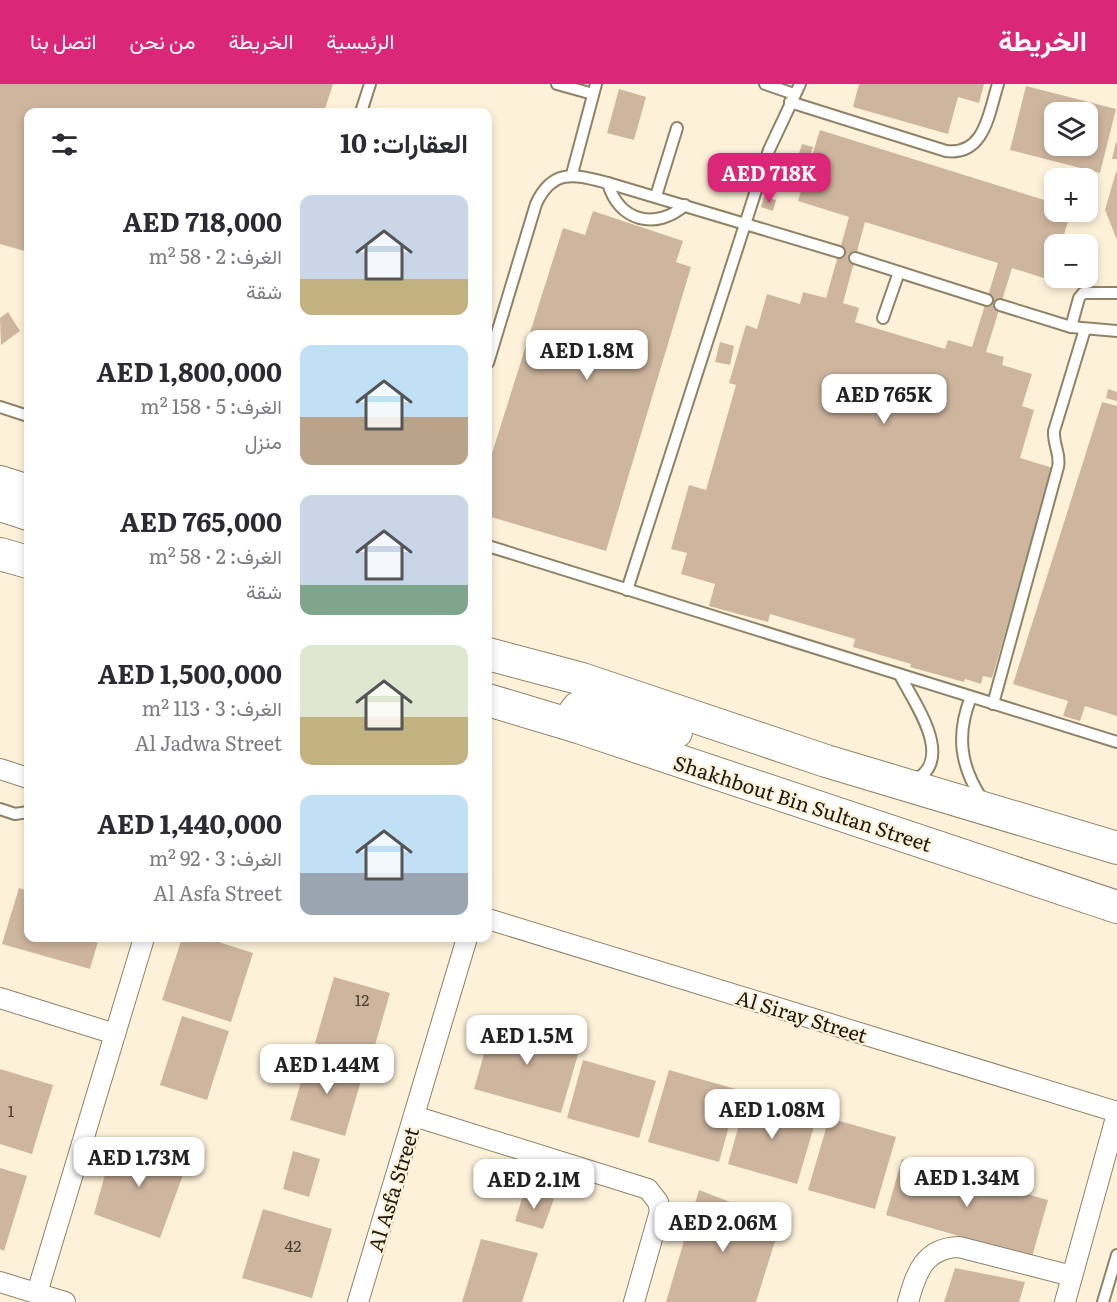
<!DOCTYPE html>
<html lang="ar">
<head>
<meta charset="utf-8">
<style>
	:root { --surface:#fff; --page:#f7f7f7; --text:#2b2b33; --muted:#7c7c81; --accent:#db2777 }
	body { margin:0; font-family:Literata,Vazirmatn,serif; background:var(--page); color:var(--text); direction:rtl; height:100vh; display:flex; flex-direction:column; font-size:22px; white-space:nowrap }
	* { box-sizing:border-box; margin:0 }
	p { font-size:20px; color:var(--muted) }
	.icon { flex:none; width:33px; height:33px; fill:none; stroke:currentColor; stroke-width:2; stroke-linecap:round; stroke-linejoin:round }
	.map { position:relative; flex:1; overflow:hidden; direction:ltr }
	.side { position:absolute; left:24px; top:24px; width:468px; height:834px; display:flex; flex-direction:column; background:var(--surface); border-radius:12px; box-shadow:0 3px 9px #0003; direction:rtl }
	.side>* { flex:none }
	.buttons { position:absolute; left:1044px; top:18px; display:grid; gap:12px }
	.buttons a { display:grid; place-items:center; width:54px; height:54px; border-radius:12px; background:var(--surface); box-shadow:0 3px 9px #0003; font-size:30px }
	.price { position:absolute; translate:-50% -51px; padding:0 14px; border-radius:12px; background:#fff; color:#222; font-size:20px; line-height:39px; filter:drop-shadow(0 2px 3px #0008) }
	.price::after { content:''; position:absolute; left:50%; top:36px; width:18px; height:14px; margin-left:-9px; background:inherit; clip-path:polygon(0 0,100% 0,50% 100%) }
	.price.active { background:var(--accent); color:#fff }
	ul { padding:0; list-style:none }
	li { display:flex; align-items:center; gap:18px; height:150px; padding:0 24px }
	li span { display:grid; place-items:center; flex:none; width:168px; height:120px; border-radius:12px; color:#555 }
	li>.icon { margin-inline-start:auto }
	span .icon { width:72px; height:72px; fill:#fffc; stroke-width:1 }
	li b { font-size:26px }
	h2 { display:flex; justify-content:space-between; align-items:center; height:72px; padding:0 24px; font-size:26px }
	header { display:flex; align-items:center; gap:36px; box-sizing:border-box; height:84px; padding:0 30px; background:var(--accent); color:#fff }
	header strong { font-size:28px }
	nav { display:flex; gap:33px; margin-inline-start:auto; font-size:21px }
	.map>svg:first-child { display:block }
	.building { fill:#ceb59e; fill-rule:evenodd }
	.lines { fill:none; stroke-linecap:round; stroke-linejoin:round }
	.service-casing { stroke:#8f8367; stroke-width:14 }
	.minor-casing { stroke:#8f8367; stroke-width:22 }
	.primary-casing { stroke:#8f8367; stroke-width:34 }
	.service { stroke:#fff; stroke-width:10 }
	.minor { stroke:#fff; stroke-width:20 }
	.primary { stroke:#fff; stroke-width:32 }
	.labels { text-anchor:middle; dominant-baseline:central; stroke-width:4.5; stroke-linejoin:round; paint-order:stroke }
	.number-label { font-size:16px; fill:#4b4133 }
	.street-label { font-size:20px; fill:#1f1a0f; stroke:#fdf2d9 }
</style>
</head>
<body>
<header>
<strong>الخريطة</strong>
<nav><a>الرئيسية</a><a>الخريطة</a><a>من نحن</a><a>اتصل بنا</a></nav>
</header>
<div class="map">
<svg width="1117" height="1218" viewBox="0 0 1117 1218">
	<rect width="100%" height="100%" fill="#fdf2d9"/>
	<g class="building">
		<path d="M 0,0 L 333,0 L 324,28 L 28,28 L 28,168 L 0,160 Z"/>
		<path d="M 859,0 L 984,0 L 979,19 L 958,13 L 948,50 L 853,23 Z"/>
		<path d="M 1026,2 L 1116,25 L 1100,89 L 1010,66 ZM 1054,28 L 1088,28 L 1088,62 L 1054,62 Z"/>
		<path d="M 619,5 L 646,13 L 634,56 L 607,49 Z"/>
		<path d="M 820,46 L 1054,119 L 1054,128 L 1071,128 L 1061,160 L 1054,160 L 1054,182 L 1050,196 L 1012,184 L 986,268 L 1004,273 L 1002,281 L 1032,290 L 1022,322 L 1034,326 L 1020,374 L 1053,384 L 992,594 L 983,592 L 981,600 L 965,595 L 964,598 L 910,583 L 911,580 L 853,563 L 855,555 L 770,530 L 768,538 L 709,522 L 715,500 L 681,490 L 687,469 L 671,465 L 689,401 L 706,406 L 736,301 L 729,299 L 746,241 L 757,245 L 767,210 L 800,220 L 803,208 L 826,214 L 849,133 L 798,117 ZM 865,138 L 998,179 L 972,263 L 948,256 L 945,265 L 855,238 L 859,224 L 843,219 Z"/>
		<path d="M 1116,58 L 1117,59 L 1117,75 L 1112,75 Z"/>
		<path d="M 802,60 L 813,63 L 804,92 L 793,88 Z"/>
		<path d="M 1116,88 L 1117,88 L 1117,156 L 1105,126 Z"/>
		<path d="M 764,113 L 776,116 L 773,127 L 761,123 Z"/>
		<path d="M 593,127 L 683,157 L 676,178 L 691,183 L 606,467 L 488,432 L 488,382 L 563,144 L 585,151 Z"/>
		<path d="M 8,228 L 20,247 L 1,261 L 0,234 Z"/>
		<path d="M 720,258 L 734,262 L 730,281 L 715,278 Z"/>
		<path d="M 1108,305 L 1117,308 L 1117,317 L 1106,314 Z"/>
		<path d="M 1102,318 L 1117,322 L 1117,632 L 1085,622 L 1080,637 L 1063,632 L 1068,617 L 1013,600 Z"/>
		<path d="M 19,804 L 28,807 L 28,854 L 99,854 L 90,885 L 2,860 Z"/>
		<path d="M 182,854 L 206,854 L 253,869 L 231,938 L 162,916 Z"/>
		<path d="M 334,893 L 390,909 L 371,975 L 315,959 Z"/>
		<path d="M 182,932 L 229,947 L 207,1016 L 160,1001 Z"/>
		<path d="M 494,935 L 581,960 L 561,1029 L 474,1005 Z"/>
		<path d="M 309,970 L 364,986 L 345,1052 L 290,1036 Z"/>
		<path d="M 583,976 L 656,997 L 639,1054 L 567,1034 Z"/>
		<path d="M 0,985 L 53,1001 L 32,1070 L 0,1060 Z"/>
		<path d="M 669,986 L 739,1006 L 719,1078 L 648,1058 Z"/>
		<path d="M 747,1012 L 817,1032 L 797,1100 L 728,1080 Z"/>
		<path d="M 829,1034 L 896,1053 L 875,1125 L 808,1106 Z"/>
		<path d="M 115,1055 L 187,1080 L 160,1154 L 94,1130 Z"/>
		<path d="M 293,1067 L 320,1075 L 309,1113 L 283,1105 Z"/>
		<path d="M 902,1075 L 1048,1116 L 1032,1173 L 886,1131 Z"/>
		<path d="M 0,1084 L 27,1092 L 4,1167 L 0,1165 Z"/>
		<path d="M 699,1106 L 781,1138 L 756,1218 L 666,1218 Z"/>
		<path d="M 524,1108 L 554,1115 L 543,1145 L 515,1137 Z"/>
		<path d="M 263,1125 L 332,1145 L 312,1214 L 242,1194 Z"/>
		<path d="M 481,1155 L 538,1169 L 522,1218 L 462,1218 Z"/>
		<path d="M 955,1184 L 1025,1198 L 1019,1218 L 944,1218 Z"/>
	</g>
	<g class="lines">
		<g class="service-casing">
			<g id="service">
				<path d="M 557,0 L 593,10"/>
				<path d="M 765,0 L 794,10"/>
				<path d="M 790,18 L 946,67 C 985,72 989,28 998,0"/>
				<path d="M 361,28 L 370,0"/>
				<path d="M 572,90 L 596,0"/>
				<path d="M 608,99 C 618,137 656,147 685,121"/>
				<path d="M 656,112 L 677,44"/>
				<path d="M 855,174 L 987,216"/>
				<path d="M 1000,221 L 1071,243 L 1117,247"/>
				<path d="M 883,234 L 899,188"/>
				<path d="M 1071,243 L 1079,214 L 1083,209 L 1117,209"/>
				<path d="M 488,279 L 536,120 C 553,83 576,91 608,99 L 839,168"/>
				<path d="M 0,323 L 28,332"/>
				<path d="M 488,462 L 1117,658"/>
				<path d="M 627,506 L 769,66 L 800,0"/>
				<path d="M 900,591 C 914,619 957,676 913,697"/>
				<path d="M 971,613 C 956,650 960,682 982,715"/>
				<path d="M 993,620 L 1058,383 C 1061,370 1053,361 1054,347 L 1085,245"/>
				<path d="M 0,725 L 15,730 L 28,728"/>
				<path d="M 1103,1218 L 1117,1171"/>
			</g>
		</g>
		<g class="minor-casing">
			<g id="minor">
				<path d="M 0,685 L 28,694"/>
				<path d="M 488,835 L 1117,1028"/>
				<path d="M 0,914 L 115,950"/>
				<path d="M 414,1032 L 648,1105 L 658,1118 L 660,1127 L 634,1218"/>
				<path d="M 0,1198 L 65,1218"/>
				<path d="M 37,1209 L 144,854"/>
				<path d="M 358,1218 L 467,854"/>
				<path d="M 908,1218 C 916,1189 924,1164 959,1163 L 1072,1192"/>
				<path d="M 1065,1218 L 1117,1030"/>
			</g>
		</g>
		<g class="primary-casing">
			<g id="primary">
				<path d="M 0,398 L 28,407"/>
				<path d="M 0,421 L 28,430"/>
				<path d="M 0,470 L 28,478"/>
				<path d="M 488,570 L 582,595 L 826,677 L 1117,764"/>
				<path d="M 488,616 L 578,643 L 1117,823"/>
				<path d="M 578,643 L 572,632 L 578,624 L 584,623 L 676,648"/>
			</g>
		</g>
		<use href="#service" class="service"/>
		<use href="#minor" class="minor"/>
		<use href="#primary" class="primary"/>
	</g>
	<g class="labels">
		<g class="number-label">
			<text x="362" y="915">12</text>
			<text x="11" y="1026">1</text>
			<text x="293" y="1161">42</text>
		</g>
		<g class="street-label">
			<text transform="translate(803 718) rotate(18)">Shakhbout Bin Sultan Street</text>
			<text transform="translate(802 931) rotate(17)">Al Siray Street</text>
			<text transform="translate(392 1105) rotate(-73)">Al Asfa Street</text>
		</g>
	</g>
</svg>
<div class="buttons">
<a><svg class="icon" aria-label="layers" viewBox="0 0 24 24"><path d="M12 4l9 5-9 5-9-5zM3 14l9 5 9-5"/></svg></a>
<a>+</a>
<a>−</a>
</div>
<b class="price active" style="left:769px;top:120px">AED 718K</b>
<b class="price" style="left:587px;top:297px">AED 1.8M</b>
<b class="price" style="left:884px;top:341px">AED 765K</b>
<b class="price" style="left:527px;top:982px">AED 1.5M</b>
<b class="price" style="left:327px;top:1011px">AED 1.44M</b>
<b class="price" style="left:772px;top:1056px">AED 1.08M</b>
<b class="price" style="left:139px;top:1104px">AED 1.73M</b>
<b class="price" style="left:967px;top:1124px">AED 1.34M</b>
<b class="price" style="left:534px;top:1126px">AED 2.1M</b>
<b class="price" style="left:723px;top:1169px">AED 2.06M</b>
<section class="side">
<h2>العقارات: 10<svg class="icon" aria-label="filters" viewBox="0 0 24 24"><path d="M4 7h16M4 17h16"/><circle cx="9" cy="7" r="2"/><circle cx="15" cy="17" r="2"/></svg></h2>
<ul>
<li><span style="background:linear-gradient(#c9d6e8 70%,#c2b280 0)"><svg class="icon" aria-label="home" viewBox="0 0 24 24"><path d="M3 11l9-7 9 7M6 9v11h12V9"/></svg></span><div><b>AED 718,000</b><p>الغرف: 2 · 58 m²</p><p>شقة</p></div></li>
<li><span style="background:linear-gradient(#bfe0f5 60%,#b9a48a 0)"><svg class="icon" aria-label="home" viewBox="0 0 24 24"><path d="M3 11l9-7 9 7M6 9v11h12V9"/></svg></span><div><b>AED 1,800,000</b><p>الغرف: 5 · 158 m²</p><p>منزل</p></div></li>
<li><span style="background:linear-gradient(#c9d6e8 75%,#7fa58c 0)"><svg class="icon" aria-label="home" viewBox="0 0 24 24"><path d="M3 11l9-7 9 7M6 9v11h12V9"/></svg></span><div><b>AED 765,000</b><p>الغرف: 2 · 58 m²</p><p>شقة</p></div></li>
<li><span style="background:linear-gradient(#dfe7d0 60%,#c2b280 0)"><svg class="icon" aria-label="home" viewBox="0 0 24 24"><path d="M3 11l9-7 9 7M6 9v11h12V9"/></svg></span><div><b>AED 1,500,000</b><p>الغرف: 3 · 113 m²</p><p>Al Jadwa Street</p></div></li>
<li><span style="background:linear-gradient(#bfe0f5 65%,#9aa5b1 0)"><svg class="icon" aria-label="home" viewBox="0 0 24 24"><path d="M3 11l9-7 9 7M6 9v11h12V9"/></svg></span><div><b>AED 1,440,000</b><p>الغرف: 3 · 92 m²</p><p>Al Asfa Street</p></div></li>
</ul>
</section>
</div>
</body>
</html>
